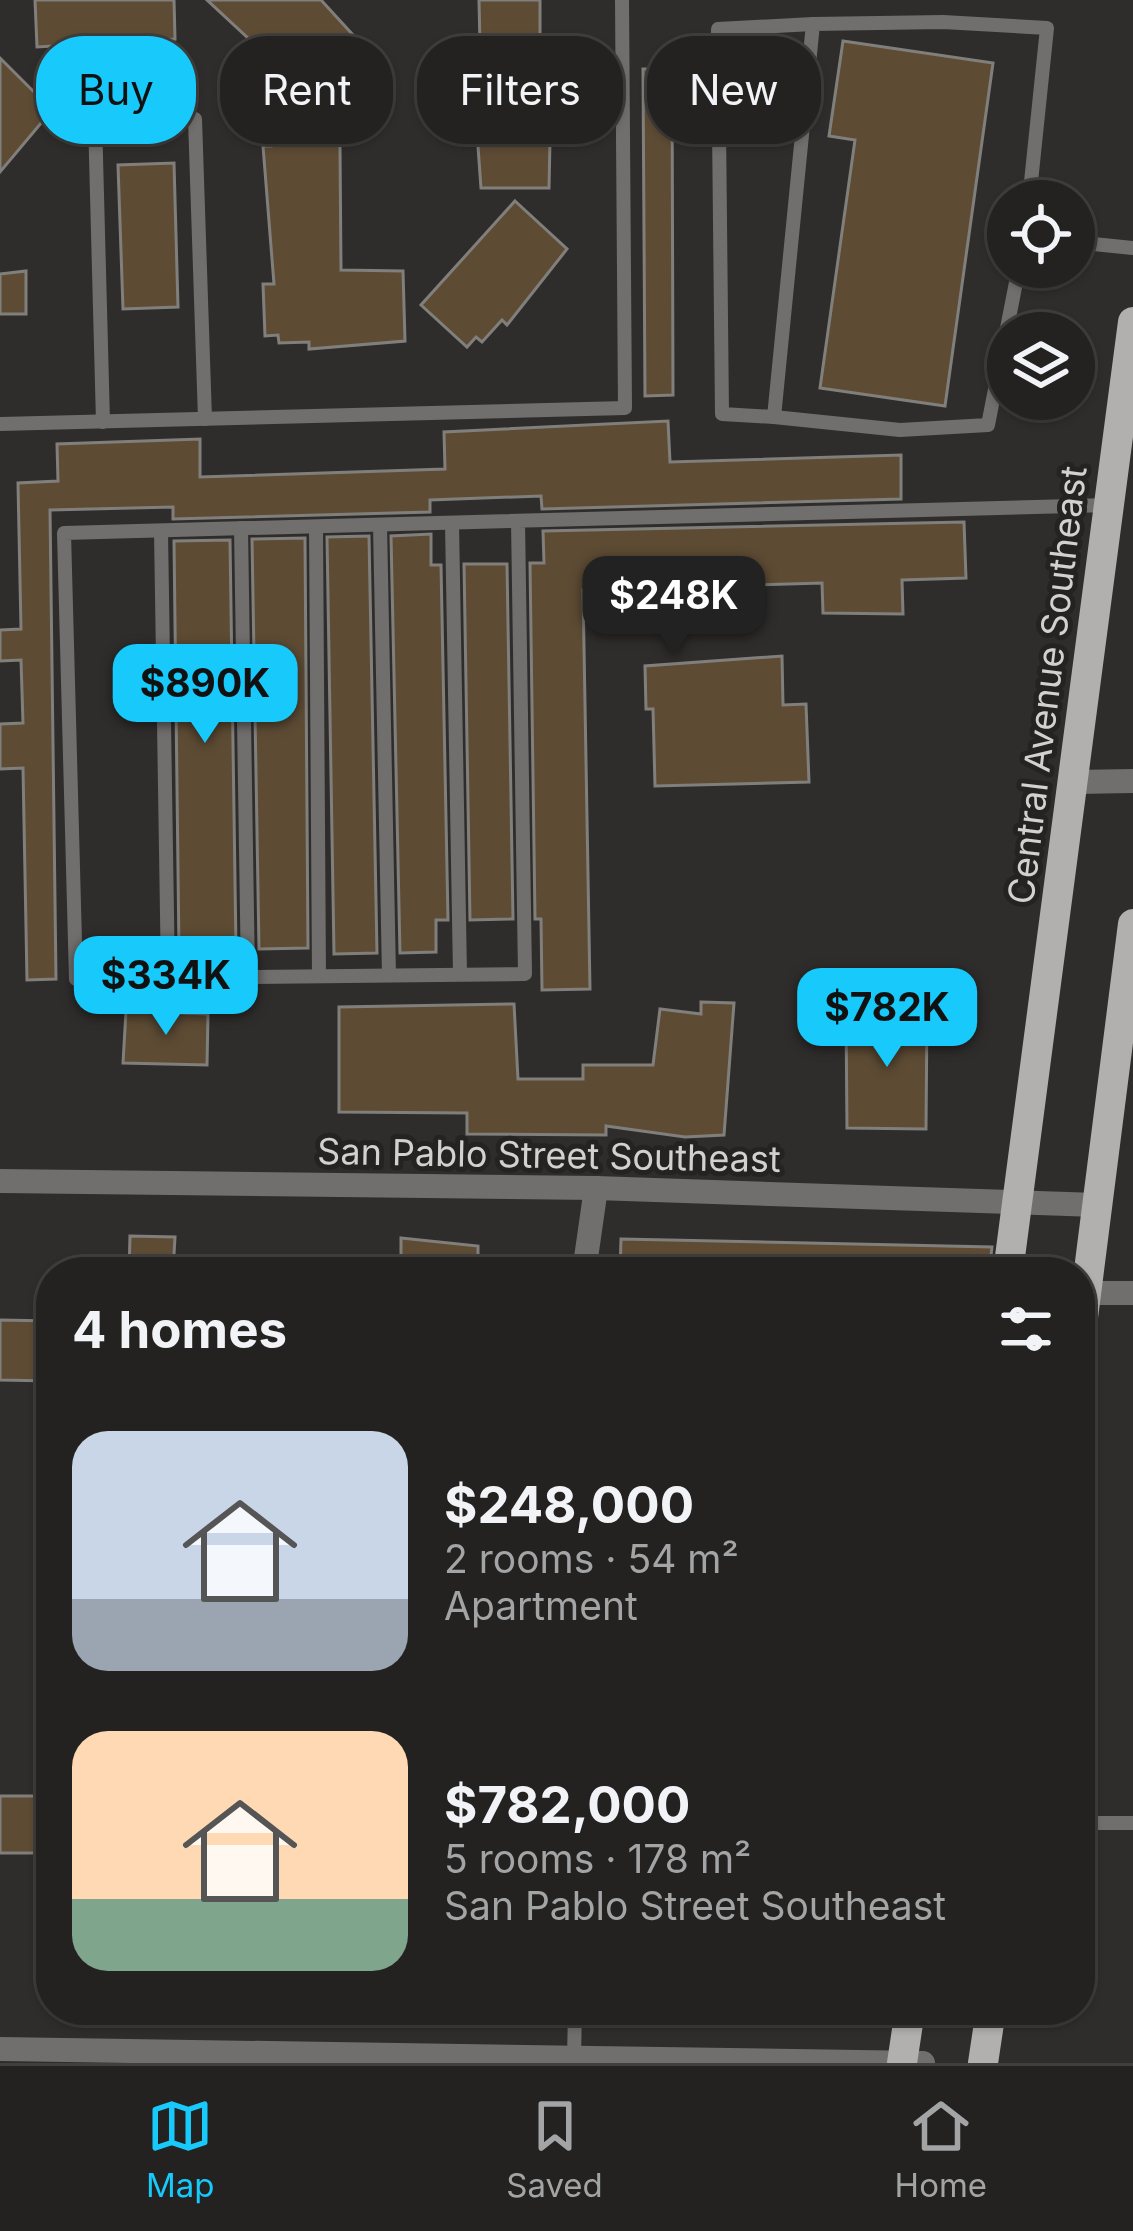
<!DOCTYPE html>
<html lang="en">
<head>
<meta charset="utf-8">
<style>
	:root { --surface:#232220; --page:#2b2a29; --text:#f1f3f6; --muted:#a3a4a5; --line:#403f3e; --accent:#17cafb }
	body { margin:0; font-family:Inter,sans-serif; background:var(--page); color:var(--text); height:100vh; display:flex; flex-direction:column; font-size:45px; white-space:nowrap }
	* { box-sizing:border-box; margin:0 }
	p { font-size:39px; color:var(--muted) }
	.icon { flex:none; width:66px; height:66px; fill:none; stroke:currentColor; stroke-width:2; stroke-linecap:round; stroke-linejoin:round }
	.map { position:relative; flex:1; overflow:hidden }
	.side { position:absolute; left:36px; top:1257px; width:1059px; height:768px; display:flex; flex-direction:column; background:var(--surface); border-radius:48px; box-shadow:0 3px 9px #0004,0 0 0 3px var(--line) }
	.side>* { flex:none }
	.guide { position:absolute; left:36px; top:36px; width:1062px; height:108px; display:flex; gap:24px }
	.controls { position:absolute; left:987px; top:180px; display:grid; gap:24px }
	.controls a { display:grid; place-items:center; width:108px; height:108px; border-radius:50%; background:var(--surface); box-shadow:0 3px 9px #0004,0 0 0 3px var(--line); font-size:60px }
	.price { position:absolute; translate:-50% -102px; padding:0 27px; border-radius:24px; background:var(--accent); color:#111; font-size:39px; line-height:78px; filter:drop-shadow(0 3px 6px #0008) }
	.price::after { content:''; position:absolute; left:50%; top:72px; width:36px; height:27px; margin-left:-18px; background:inherit; clip-path:polygon(0 0,100% 0,50% 100%) }
	.price.on { background:#222; color:#fff }
	ul { padding:0; list-style:none }
	li { display:flex; align-items:center; gap:36px; height:300px; padding:0 36px }
	li span { display:grid; place-items:center; flex:none; width:336px; height:240px; border-radius:36px; color:#555 }
	li>.icon { margin-inline-start:auto }
	span .icon { width:144px; height:144px; fill:#fffc; stroke-width:1 }
	li b { font-size:51px }
	h2 { display:flex; justify-content:space-between; align-items:center; height:144px; padding:0 36px; font-size:51px }
	.chip { padding:0 42px; border-radius:48px; background:var(--surface); box-shadow:0 3px 9px #0004,0 0 0 3px var(--line); font-size:42px; line-height:108px }
	.chip.on { background:var(--accent); color:#111 }
	.dock { display:flex; justify-content:space-around; align-items:center; height:168px; border-top:3px solid var(--line); background:var(--surface); font-size:33px; color:var(--muted) }
	.dock a { display:grid; justify-items:center; gap:6px }
	.dock .on { color:var(--accent) }
	.map>svg:first-child { display:block }
	.building { fill:#5d4b34; stroke:#817f7c; stroke-width:3 }
	.lines { fill:none; stroke-linecap:round; stroke-linejoin:round }
	.lane { stroke:#706f6e; stroke-width:14 }
	.street { stroke:#706f6e; stroke-width:24 }
	.primary { stroke:#b2b0ae; stroke-width:30 }
	.labels { text-anchor:middle; dominant-baseline:central; stroke-width:10; stroke-linejoin:round; paint-order:stroke }
	.street-label { font-size:36px; fill:#d2d1cf; stroke:#252321 }
</style>
</head>
<body>
<div class="map">
<svg width="1133" height="2063" viewBox="0 0 1133 2063">
	<rect width="100%" height="100%" fill="#2f2d2b"/>
	<g class="building">
		<path d="M 35,0 L 174,0 L 175,39 L 37,47 Z"/>
		<path d="M 207,0 L 321,0 L 354,36 L 304,90 Z"/>
		<path d="M 479,0 L 540,0 L 540,63 L 546,63 L 551,94 L 549,188 L 481,188 L 474,91 L 481,91 Z"/>
		<path d="M 843,41 L 993,63 L 945,406 L 820,388 L 855,140 L 829,136 Z"/>
		<path d="M 0,58 L 52,110 L 0,172 Z"/>
		<path d="M 643,69 L 672,69 L 673,395 L 645,396 Z"/>
		<path d="M 329,101 L 340,147 L 341,270 L 403,271 L 405,341 L 309,349 L 309,342 L 279,343 L 278,335 L 265,336 L 263,284 L 274,284 L 263,146 L 271,146 L 270,116 L 277,116 L 276,102 Z"/>
		<path d="M 174,163 L 178,307 L 123,309 L 118,165 Z"/>
		<path d="M 515,201 L 567,249 L 507,325 L 502,320 L 482,342 L 476,337 L 467,347 L 421,305 Z"/>
		<path d="M 26,271 L 26,314 L 0,314 L 0,274 Z"/>
		<path d="M 668,421 L 670,462 L 901,455 L 901,499 L 542,509 L 541,496 L 430,500 L 430,512 L 173,519 L 173,507 L 50,510 L 56,979 L 27,980 L 23,768 L 0,769 L 0,724 L 23,723 L 21,660 L 0,661 L 0,630 L 21,629 L 18,483 L 58,481 L 57,444 L 200,439 L 200,477 L 445,469 L 444,432 Z"/>
		<path d="M 964,522 L 966,578 L 902,580 L 903,614 L 823,613 L 822,583 L 583,590 L 590,989 L 542,990 L 541,919 L 535,919 L 530,563 L 544,563 L 543,531 Z"/>
		<path d="M 431,534 L 431,565 L 441,565 L 448,920 L 436,920 L 436,952 L 400,953 L 391,536 Z"/>
		<path d="M 369,536 L 377,953 L 334,954 L 327,537 Z"/>
		<path d="M 305,538 L 308,948 L 259,949 L 252,539 Z"/>
		<path d="M 230,540 L 236,949 L 179,951 L 174,541 Z"/>
		<path d="M 464,564 L 507,564 L 513,919 L 470,920 Z"/>
		<path d="M 782,656 L 783,705 L 806,704 L 809,782 L 655,786 L 653,709 L 646,709 L 645,666 Z"/>
		<path d="M 701,1002 L 734,1003 L 724,1135 L 685,1137 L 606,1126 L 606,1135 L 467,1134 L 467,1113 L 339,1112 L 339,1007 L 514,1004 L 518,1079 L 583,1079 L 583,1065 L 653,1065 L 660,1009 L 701,1014 Z"/>
		<path d="M 126,1011 L 208,1014 L 207,1065 L 123,1063 Z"/>
		<path d="M 846,1012 L 927,1012 L 926,1129 L 847,1128 Z"/>
		<path d="M 130,1236 L 175,1237 L 173,1272 L 129,1272 Z"/>
		<path d="M 401,1238 L 478,1246 L 478,1272 L 401,1272 Z"/>
		<path d="M 621,1239 L 992,1247 L 989,1272 L 620,1272 Z"/>
		<path d="M 0,1320 L 51,1321 L 51,1381 L 0,1380 Z"/>
		<rect x="0" y="1796" width="38" height="57"/>
	</g>
	<g class="lines">
		<g class="lane">
			<path d="M 1074,242 L 1133,248"/>
			<path d="M 1019,267 L 988,425 L 900,430 L 774,417 L 813,24 L 943,22 L 1047,28 L 1029,201"/>
			<path d="M 774,417 L 722,414 L 718,29 L 813,24"/>
			<path d="M 103,422 L 95,119 L 195,119 L 205,419"/>
			<path d="M 0,424 L 625,408 L 622,0"/>
			<path d="M 518,521 L 525,974 L 76,979 L 64,533 L 1110,505"/>
			<path d="M 452,523 L 460,974"/>
			<path d="M 380,525 L 389,975"/>
			<path d="M 316,527 L 319,976"/>
			<path d="M 241,528 L 248,977"/>
			<path d="M 161,531 L 168,978"/>
			<path d="M 1080,1823 L 1133,1823"/>
			<path d="M 574,2058 L 575,2010"/>
		</g>
		<g class="street">
			<path d="M 1075,782 L 1133,781"/>
			<path d="M 0,1181 L 596,1188 L 1097,1205"/>
			<path d="M 584,1272 L 596,1188"/>
			<path d="M 1080,1293 L 1133,1293"/>
			<path d="M 0,2049 L 923,2063"/>
		</g>
		<g class="primary">
			<path d="M 1008,1272 L 1133,322"/>
			<path d="M 1080,1341 L 1133,924"/>
			<path d="M 902,2063 L 910,2010"/>
			<path d="M 983,2063 L 991,2010"/>
		</g>
	</g>
	<g class="labels">
		<g class="street-label">
			<text transform="translate(1047 685) rotate(-83)">Central Avenue Southeast</text>
			<text transform="translate(549 1155) rotate(1)">San Pablo Street Southeast</text>
		</g>
	</g>
</svg>
<div class="controls">
<a><svg class="icon" aria-label="locate" viewBox="0 0 24 24"><circle cx="12" cy="12" r="6"/><path d="M12 2v4M12 18v4M2 12h4M18 12h4"/></svg></a>
<a><svg class="icon" aria-label="layers" viewBox="0 0 24 24"><path d="M12 4l9 5-9 5-9-5zM3 14l9 5 9-5"/></svg></a>
</div>
<b class="price on" style="left:674px;top:658px">$248K</b>
<b class="price" style="left:205px;top:746px">$890K</b>
<b class="price" style="left:166px;top:1038px">$334K</b>
<b class="price" style="left:887px;top:1070px">$782K</b>
<div class="guide">
<a class="chip on">Buy</a>
<a class="chip">Rent</a>
<a class="chip">Filters</a>
<a class="chip">New</a>
</div>
<section class="side">
<h2>4 homes<svg class="icon" aria-label="filters" viewBox="0 0 24 24"><path d="M4 7h16M4 17h16"/><circle cx="9" cy="7" r="2"/><circle cx="15" cy="17" r="2"/></svg></h2>
<ul>
<li><span style="background:linear-gradient(#c9d6e8 70%,#9aa5b1 0)"><svg class="icon" aria-label="home" viewBox="0 0 24 24"><path d="M3 11l9-7 9 7M6 9v11h12V9"/></svg></span><div><b>$248,000</b><p>2 rooms · 54 m²</p><p>Apartment</p></div></li>
<li><span style="background:linear-gradient(#ffd9b3 70%,#7fa58c 0)"><svg class="icon" aria-label="home" viewBox="0 0 24 24"><path d="M3 11l9-7 9 7M6 9v11h12V9"/></svg></span><div><b>$782,000</b><p>5 rooms · 178 m²</p><p>San Pablo Street Southeast</p></div></li>
</ul>
</section>
</div>
<nav class="dock">
<a class="on"><svg class="icon" aria-label="map" viewBox="0 0 24 24"><path d="M3 6l6-2 6 2 6-2v14l-6 2-6-2-6 2zM9 4v14M15 6v14"/></svg>Map</a>
<a><svg class="icon" aria-label="saved" viewBox="0 0 24 24"><path d="M7 4h10v16l-5-4-5 4z"/></svg>Saved</a>
<a><svg class="icon" aria-label="home" viewBox="0 0 24 24"><path d="M3 11l9-7 9 7M6 9v11h12V9"/></svg>Home</a>
</nav>
</body>
</html>
